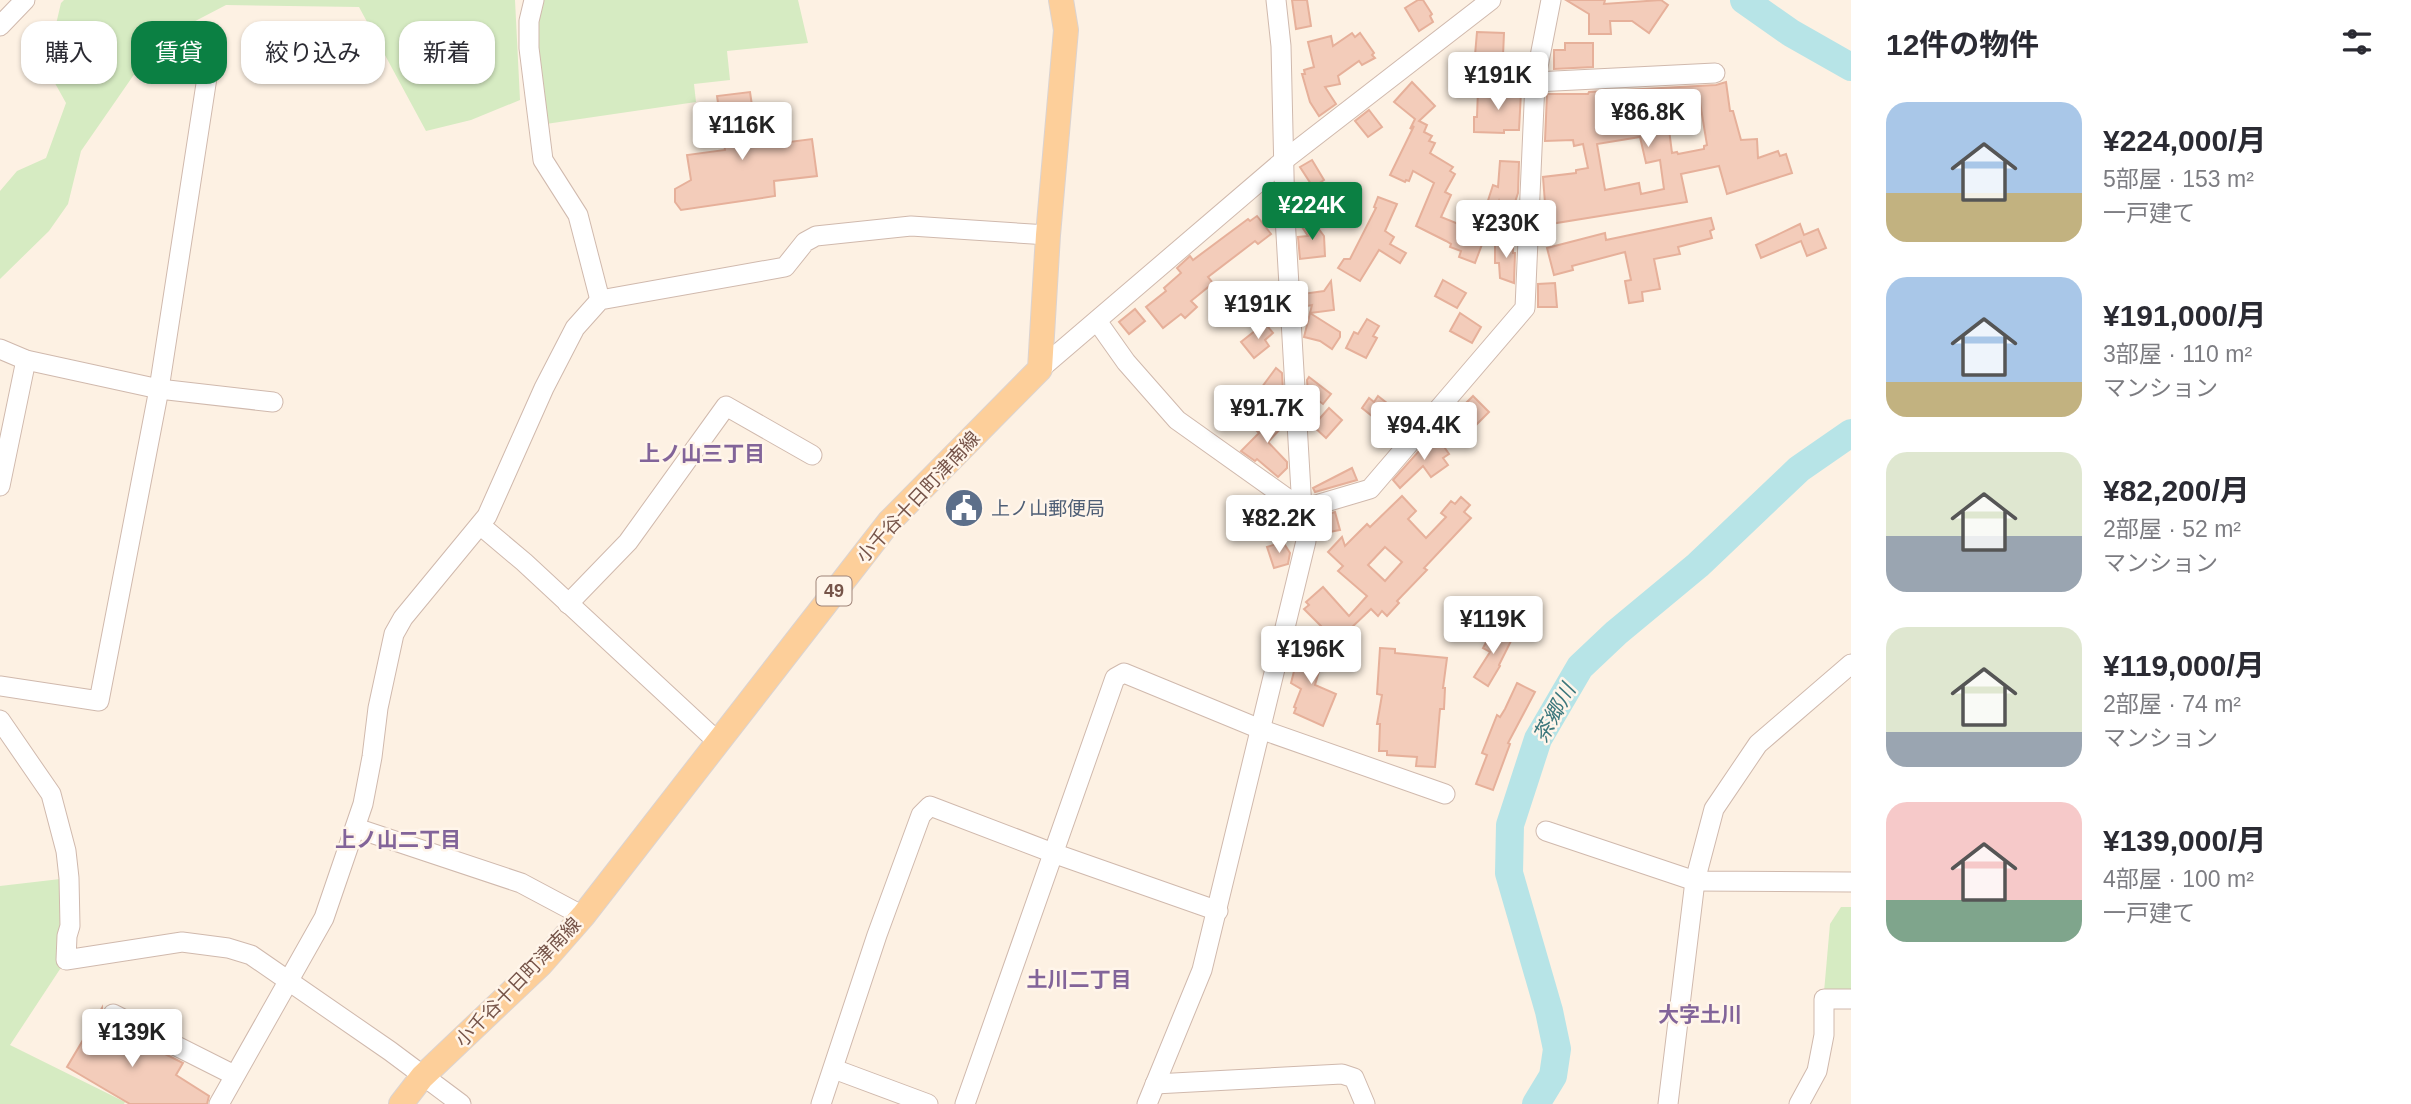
<!DOCTYPE html>
<html lang="ja">
<head>
<meta charset="utf-8">
<style>
	:root { --surface:#fff; --page:#f2f2f3; --text:#2b2b33; --muted:#7c7c81; --accent:#0b8043 }
	body { margin:0; font-family:Arial,"Noto Sans JP",sans-serif; background:var(--page); color:var(--text); height:100vh; display:flex; flex-direction:column; font-size:26px; white-space:nowrap }
	* { box-sizing:border-box; margin:0 }
	p { font-size:23px; color:var(--muted) }
	.icon { flex:none; width:38px; height:38px; fill:none; stroke:currentColor; stroke-width:2; stroke-linecap:round; stroke-linejoin:round }
	.map { position:relative; flex:1; overflow:hidden }
	.panel { display:flex; flex-direction:column; background:var(--surface); width:560px }
	.panel>* { flex:none }
	.hud { position:absolute; left:21px; top:21px; width:665px; height:63px; display:flex; gap:14px }
	.price { position:absolute; translate:-50% -60px; padding:0 16px; border-radius:7px; background:#fff; color:#222; font-size:23px; line-height:46px; filter:drop-shadow(0 2px 4px #0008) }
	.price::after { content:''; position:absolute; left:50%; top:42px; width:21px; height:16px; margin-left:-10px; background:inherit; clip-path:polygon(0 0,100% 0,50% 100%) }
	.price.active { background:var(--accent); color:#fff }
	ul { padding:0; list-style:none }
	li { display:flex; align-items:center; gap:21px; height:175px; padding:0 35px }
	li span { display:grid; place-items:center; flex:none; width:196px; height:140px; border-radius:21px; color:#555 }
	li>.icon { margin-inline-start:auto }
	span .icon { width:84px; height:84px; fill:#fffc; stroke-width:1 }
	li b { font-size:30px }
	h2 { display:flex; justify-content:space-between; align-items:center; height:84px; padding:0 35px; font-size:30px }
	.tag { padding:0 24px; border-radius:21px; background:var(--surface); box-shadow:0 2px 5px #0004; font-size:24px; line-height:63px }
	.tag.active { background:var(--accent); color:#fff }
	main { display:flex; flex:1; min-height:0 }
	.map>svg:first-child { display:block }
	.green { fill:#d6ebc2 }
	.lines { fill:none; stroke-linecap:round; stroke-linejoin:round }
	.river { stroke:#b7e4e7; stroke-width:28 }
	.building { fill:#f3ccba; stroke:#e6b09a; stroke-width:2; fill-rule:evenodd }
	.minor-casing { stroke:#d0b9ad; stroke-width:21 }
	.major-casing { stroke:#dbd3d0; stroke-width:26 }
	.minor { stroke:#fff; stroke-width:19 }
	.major { stroke:#fdcf9a; stroke-width:24 }
	.labels { text-anchor:middle; dominant-baseline:central; stroke-width:5; stroke-linejoin:round; paint-order:stroke }
	.shield { fill:#fff5ea; stroke:#9f8479; stroke-width:2 }
	.shield-label { font-size:18px; font-weight:bold; fill:#765449 }
	.street-label { font-size:19px; fill:#765449; stroke:#fff5ea }
	.service-label { font-size:19px; fill:#4e5e75; stroke:#fff5ea; text-anchor:start }
	.neighbourhood-label { font-size:21px; font-weight:bold; fill:#826499; stroke:#fff5ea }
	.water-label { font-size:21px; font-style:italic; fill:#3c777c; stroke:#fff5ea }
</style>
</head>
<body>
<main>
<div class="map">
<svg width="1851" height="1104" viewBox="0 0 1851 1104">
	<rect width="100%" height="100%" fill="#fdf1e3"/>
	<g class="green">
		<path d="M 64,0 L 515,0 L 520,100 L 471,120 L 426,131 L 359,7 L 226,5 L 180,29 L 142,63 L 81,151 L 68,204 L 49,231 L 0,279 L 0,191 L 17,171 L 46,158 L 66,103 L 46,67 L 61,3 Z"/>
		<path d="M 539,0 L 798,0 L 808,43 L 727,51 L 730,80 L 694,84 L 696,102 L 539,125 L 531,11 Z"/>
		<path d="M 69,878 L 66,960 L 10,1045 L 125,1102 L 124,1104 L 0,1104 L 0,886 Z"/>
		<path d="M 1841,907 L 1851,907 L 1851,992 L 1824,992 L 1830,924 Z"/>
	</g>
	<g class="lines">
		<g class="river">
			<path d="M 1744,0 L 1791,33 L 1851,67"/>
			<path d="M 1536,1104 L 1553,1076 L 1557,1049 L 1549,1011 L 1509,873 L 1510,825 L 1538,739 L 1580,667 L 1616,633 L 1698,565 L 1799,469 L 1851,433"/>
		</g>
	</g>
	<g class="building">
		<path d="M 1292,0 L 1307,0 L 1311,26 L 1296,29 Z"/>
		<path d="M 1418,0 L 1423,0 L 1432,14 L 1430,16 L 1433,22 L 1419,31 L 1405,8 Z"/>
		<path d="M 1566,0 L 1605,0 L 1604,4 L 1661,0 L 1668,5 L 1649,33 L 1632,21 L 1610,21 L 1611,34 L 1589,34 L 1589,14 Z"/>
		<path d="M 1477,32 L 1504,33 L 1503,56 L 1475,55 Z"/>
		<path d="M 1352,33 L 1355,37 L 1360,33 L 1374,53 L 1372,55 L 1375,58 L 1362,65 L 1359,61 L 1338,76 L 1340,84 L 1325,87 L 1336,104 L 1319,116 L 1310,102 L 1302,74 L 1305,74 L 1304,70 L 1314,67 L 1308,42 L 1331,36 L 1333,46 Z"/>
		<path d="M 1565,43 L 1593,43 L 1593,67 L 1554,69 L 1554,50 L 1565,50 Z"/>
		<path d="M 1508,55 L 1522,56 L 1521,70 L 1507,68 Z"/>
		<path d="M 1412,82 L 1435,106 L 1419,121 L 1427,125 L 1424,132 L 1432,136 L 1429,141 L 1435,143 L 1430,153 L 1453,167 L 1450,171 L 1455,174 L 1445,192 L 1451,195 L 1441,217 L 1466,227 L 1464,231 L 1484,239 L 1475,263 L 1459,257 L 1461,251 L 1450,247 L 1451,244 L 1446,241 L 1416,226 L 1434,183 L 1413,171 L 1409,181 L 1406,180 L 1405,182 L 1390,175 L 1414,126 L 1410,129 L 1415,119 L 1394,102 Z"/>
		<path d="M 1726,82 L 1730,111 L 1733,111 L 1741,140 L 1757,139 L 1758,158 L 1778,151 L 1780,156 L 1786,154 L 1792,173 L 1727,194 L 1719,166 L 1681,174 L 1687,202 L 1544,225 L 1542,211 L 1542,204 L 1545,203 L 1543,177 L 1576,173 L 1576,170 L 1588,168 L 1583,144 L 1574,146 L 1573,140 L 1545,141 L 1547,94 L 1588,94 L 1589,92 L 1716,85 ZM 1700,102 L 1707,145 L 1704,146 L 1704,149 L 1678,154 L 1677,152 L 1672,153 L 1666,106 ZM 1640,137 L 1646,163 L 1660,160 L 1664,189 L 1641,194 L 1639,183 L 1605,190 L 1597,144 Z"/>
		<path d="M 1478,90 L 1521,92 L 1519,130 L 1504,130 L 1504,133 L 1474,132 L 1474,117 L 1477,117 Z"/>
		<path d="M 750,92 L 758,146 L 812,139 L 817,176 L 774,181 L 775,196 L 681,210 L 675,202 L 675,189 L 691,180 L 687,155 L 725,150 L 717,96 Z"/>
		<path d="M 1369,110 L 1382,127 L 1368,137 L 1355,121 Z"/>
		<path d="M 1312,160 L 1324,180 L 1313,187 L 1300,167 Z"/>
		<path d="M 1500,161 L 1519,162 L 1518,193 L 1513,208 L 1500,204 L 1499,201 L 1491,222 L 1482,219 L 1493,185 L 1498,187 Z"/>
		<path d="M 1378,197 L 1397,204 L 1385,231 L 1394,237 L 1390,244 L 1406,253 L 1400,263 L 1379,250 L 1360,281 L 1338,268 L 1344,259 L 1350,259 L 1376,208 L 1374,207 Z"/>
		<path d="M 1257,216 L 1271,234 L 1258,244 L 1255,241 L 1208,277 L 1213,283 L 1191,301 L 1197,307 L 1185,318 L 1181,314 L 1163,328 L 1146,307 L 1166,291 L 1164,288 L 1181,273 L 1177,268 L 1190,256 L 1193,260 L 1248,219 L 1250,221 Z"/>
		<path d="M 1711,218 L 1714,229 L 1710,231 L 1712,238 L 1678,247 L 1680,254 L 1654,259 L 1660,289 L 1642,292 L 1643,301 L 1629,303 L 1625,281 L 1631,280 L 1625,252 L 1572,266 L 1573,270 L 1554,275 L 1547,248 L 1605,233 L 1606,240 Z"/>
		<path d="M 1312,220 L 1324,236 L 1325,256 L 1300,259 L 1298,237 L 1308,236 L 1302,227 Z"/>
		<path d="M 1800,224 L 1804,235 L 1818,229 L 1826,248 L 1807,256 L 1801,241 L 1761,258 L 1756,245 Z"/>
		<path d="M 1495,241 L 1513,241 L 1513,253 L 1515,253 L 1514,283 L 1500,278 L 1499,263 L 1495,263 Z"/>
		<path d="M 1443,280 L 1466,293 L 1457,308 L 1435,296 Z"/>
		<path d="M 1331,281 L 1334,310 L 1310,313 L 1312,305 L 1302,307 L 1302,294 L 1324,291 Z"/>
		<path d="M 1555,283 L 1557,307 L 1538,307 L 1538,284 Z"/>
		<path d="M 1135,309 L 1145,321 L 1129,334 L 1119,322 Z"/>
		<path d="M 1310,313 L 1340,332 L 1340,337 L 1332,349 L 1320,341 L 1304,337 Z"/>
		<path d="M 1460,313 L 1481,327 L 1472,343 L 1450,331 Z"/>
		<path d="M 1367,319 L 1379,326 L 1373,336 L 1377,338 L 1366,358 L 1346,348 L 1354,332 L 1358,334 Z"/>
		<path d="M 1265,323 L 1273,333 L 1265,340 L 1269,346 L 1254,358 L 1241,342 Z"/>
		<path d="M 1276,368 L 1282,373 L 1283,391 L 1274,402 L 1259,391 Z"/>
		<path d="M 1309,377 L 1331,394 L 1323,404 L 1308,393 L 1307,380 Z"/>
		<path d="M 1378,396 L 1411,422 L 1398,437 L 1362,408 L 1369,398 L 1374,402 Z"/>
		<path d="M 1473,396 L 1489,412 L 1471,430 L 1455,414 Z"/>
		<path d="M 1329,408 L 1342,420 L 1326,438 L 1313,426 Z"/>
		<path d="M 1272,410 L 1285,424 L 1268,442 L 1287,462 L 1287,468 L 1278,477 L 1257,459 L 1255,461 L 1241,451 L 1259,433 L 1254,428 Z"/>
		<path d="M 1438,438 L 1449,454 L 1443,458 L 1448,465 L 1431,477 L 1423,466 L 1400,488 L 1393,480 L 1418,452 Z"/>
		<path d="M 1352,468 L 1357,480 L 1315,492 L 1313,488 Z"/>
		<path d="M 1402,496 L 1416,511 L 1408,519 L 1426,538 L 1446,517 L 1441,513 L 1451,501 L 1455,504 L 1461,497 L 1470,505 L 1464,512 L 1471,518 L 1424,568 L 1427,570 L 1397,601 L 1399,603 L 1387,616 L 1382,611 L 1378,616 L 1371,609 L 1350,629 L 1353,633 L 1340,645 L 1304,609 L 1309,605 L 1306,602 L 1323,587 L 1349,616 L 1367,596 L 1338,571 L 1343,566 L 1328,552 L 1342,537 L 1345,546 L 1367,524 L 1370,527 ZM 1385,547 L 1402,562 L 1385,581 L 1368,565 Z"/>
		<path d="M 1335,512 L 1340,530 L 1324,533 L 1319,517 Z"/>
		<path d="M 1283,542 L 1290,553 L 1288,564 L 1274,568 L 1267,547 Z"/>
		<path d="M 1493,629 L 1512,639 L 1499,665 L 1500,666 L 1488,686 L 1474,677 L 1490,652 L 1483,648 Z"/>
		<path d="M 1301,644 L 1325,651 L 1315,685 L 1336,694 L 1323,726 L 1294,713 L 1296,708 L 1294,707 L 1301,689 L 1291,683 Z"/>
		<path d="M 1380,648 L 1395,649 L 1395,653 L 1447,658 L 1443,688 L 1445,688 L 1444,709 L 1440,709 L 1435,767 L 1416,766 L 1417,757 L 1387,755 L 1387,751 L 1379,751 L 1380,724 L 1377,724 L 1382,695 L 1377,694 Z"/>
		<path d="M 1517,683 L 1535,692 L 1508,743 L 1510,744 L 1493,790 L 1476,784 L 1487,755 L 1482,753 L 1497,715 L 1500,717 L 1505,709 Z"/>
		<path d="M 102,1008 L 102,1020 L 107,1025 L 183,1063 L 176,1075 L 209,1096 L 207,1104 L 130,1104 L 67,1067 Z"/>
	</g>
	<g class="lines">
		<g class="minor-casing">
			<g id="minor">
				<path d="M 534,0 L 529,21 L 529,48 L 543,160 L 578,215 L 600,300"/>
				<path d="M 0,26 L 25,0"/>
				<path d="M 1535,82 L 1715,73"/>
				<path d="M 1097,321 L 1126,362 L 1177,420 L 1302,509"/>
				<path d="M 0,349 L 26,360 L 159,389 L 273,402"/>
				<path d="M 1040,369 L 1283,161 L 1491,0"/>
				<path d="M 0,486 L 26,360"/>
				<path d="M 1302,509 L 1370,489 L 1525,308 L 1535,82 L 1551,0"/>
				<path d="M 480,525 L 524,562 L 718,742"/>
				<path d="M 568,604 L 628,542 L 726,406 L 812,455"/>
				<path d="M 0,686 L 99,701 L 159,389 L 210,58"/>
				<path d="M 0,720 L 51,794 L 66,851 L 69,878 L 70,926 L 67,936 L 66,960 L 182,942 L 228,948 L 251,955 L 390,1051 L 461,1104"/>
				<path d="M 356,828 L 521,883 L 583,916"/>
				<path d="M 1546,831 L 1695,881 L 1851,882"/>
				<path d="M 113,1014 L 234,1075"/>
				<path d="M 834,1069 L 928,1104"/>
				<path d="M 1155,1084 L 1342,1074 L 1354,1078 L 1365,1104"/>
				<path d="M 219,1104 L 324,918 L 363,804 L 372,757 L 378,708 L 394,634 L 403,618 L 487,516 L 544,388 L 575,328 L 600,300 L 785,267 L 805,242 L 816,236 L 911,226 L 1048,235"/>
				<path d="M 821,1104 L 877,935 L 921,815 L 930,806 L 1053,853 L 1218,911"/>
				<path d="M 965,1104 L 1115,678 L 1124,673 L 1260,729 L 1445,794"/>
				<path d="M 1147,1104 L 1202,970 L 1306,541 L 1302,509 L 1285,217 L 1281,46 L 1276,0"/>
				<path d="M 1668,1104 L 1695,881 L 1714,809 L 1758,744 L 1851,664"/>
				<path d="M 1799,1104 L 1817,1071 L 1824,1035 L 1824,999 L 1851,999"/>
			</g>
		</g>
		<g class="major-casing">
			<path id="major" d="M 401,1104 L 422,1077 L 541,964 L 583,916 L 889,522 L 1040,369 L 1048,235 L 1066,30 L 1061,0"/>
		</g>
		<use href="#minor" class="minor"/>
		<use href="#major" class="major"/>
	</g>
	<defs>
		<g id="civic-disc" transform="scale(2.0125)"><circle r="9.5" fill="#5c6f8a" stroke="#fff5ea"/><path d="M-.6-6.5H3V-4.5H.6V-3L4-1V1h2V6H-6V1h2V-1L-.6-3ZM-1.2 2.5V6h2.4V2.5Z" fill="#fff"/></g>
	</defs>
	<g fill-rule="evenodd">
		<use href="#civic-disc" x="964" y="508"/>
	</g>
	<g class="labels">
		<rect class="shield" x="816.5" y="576.5" width="35" height="29" rx="5"/>
		<g class="shield-label">
			<text x="834" y="591">49</text>
		</g>
		<g class="street-label">
			<text transform="translate(918 497) rotate(-47)">小千谷十日町津南線</text>
			<text transform="translate(518 982) rotate(-46)">小千谷十日町津南線</text>
		</g>
		<g class="service-label">
			<text x="991" y="508">上ノ山郵便局</text>
		</g>
		<g class="neighbourhood-label">
			<text x="702" y="453">上ノ山三丁目</text>
			<text x="398" y="839">上ノ山二丁目</text>
			<text x="1079" y="979">土川二丁目</text>
			<text x="1700" y="1014">大字土川</text>
		</g>
		<g class="water-label">
			<text transform="translate(1554 713) rotate(-61)">茶郷川</text>
		</g>
	</g>
</svg>
<b class="price" style="left:1498px;top:112px">¥191K</b>
<b class="price" style="left:1648px;top:149px">¥86.8K</b>
<b class="price" style="left:742px;top:162px">¥116K</b>
<b class="price active" style="left:1312px;top:242px">¥224K</b>
<b class="price" style="left:1506px;top:260px">¥230K</b>
<b class="price" style="left:1258px;top:341px">¥191K</b>
<b class="price" style="left:1267px;top:445px">¥91.7K</b>
<b class="price" style="left:1424px;top:462px">¥94.4K</b>
<b class="price" style="left:1279px;top:555px">¥82.2K</b>
<b class="price" style="left:1493px;top:656px">¥119K</b>
<b class="price" style="left:1311px;top:686px">¥196K</b>
<b class="price" style="left:132px;top:1069px">¥139K</b>
<div class="hud">
<a class="tag">購入</a>
<a class="tag active">賃貸</a>
<a class="tag">絞り込み</a>
<a class="tag">新着</a>
</div>
</div>
<section class="panel">
<h2>12件の物件<svg class="icon" aria-label="filters" viewBox="0 0 24 24"><path d="M4 7h16M4 17h16"/><circle cx="9" cy="7" r="2"/><circle cx="15" cy="17" r="2"/></svg></h2>
<ul>
<li><span style="background:linear-gradient(#a9c7e8 65%,#c2b280 0)"><svg class="icon" aria-label="home" viewBox="0 0 24 24"><path d="M3 11l9-7 9 7M6 9v11h12V9"/></svg></span><div><b>¥224,000/月</b><p>5部屋 · 153 m²</p><p>一戸建て</p></div></li>
<li><span style="background:linear-gradient(#a9c7e8 75%,#c2b280 0)"><svg class="icon" aria-label="home" viewBox="0 0 24 24"><path d="M3 11l9-7 9 7M6 9v11h12V9"/></svg></span><div><b>¥191,000/月</b><p>3部屋 · 110 m²</p><p>マンション</p></div></li>
<li><span style="background:linear-gradient(#dfe7d0 60%,#9aa5b1 0)"><svg class="icon" aria-label="home" viewBox="0 0 24 24"><path d="M3 11l9-7 9 7M6 9v11h12V9"/></svg></span><div><b>¥82,200/月</b><p>2部屋 · 52 m²</p><p>マンション</p></div></li>
<li><span style="background:linear-gradient(#dfe7d0 75%,#9aa5b1 0)"><svg class="icon" aria-label="home" viewBox="0 0 24 24"><path d="M3 11l9-7 9 7M6 9v11h12V9"/></svg></span><div><b>¥119,000/月</b><p>2部屋 · 74 m²</p><p>マンション</p></div></li>
<li><span style="background:linear-gradient(#f6c9c9 70%,#7fa58c 0)"><svg class="icon" aria-label="home" viewBox="0 0 24 24"><path d="M3 11l9-7 9 7M6 9v11h12V9"/></svg></span><div><b>¥139,000/月</b><p>4部屋 · 100 m²</p><p>一戸建て</p></div></li>
</ul>
</section>
</main>
</body>
</html>
